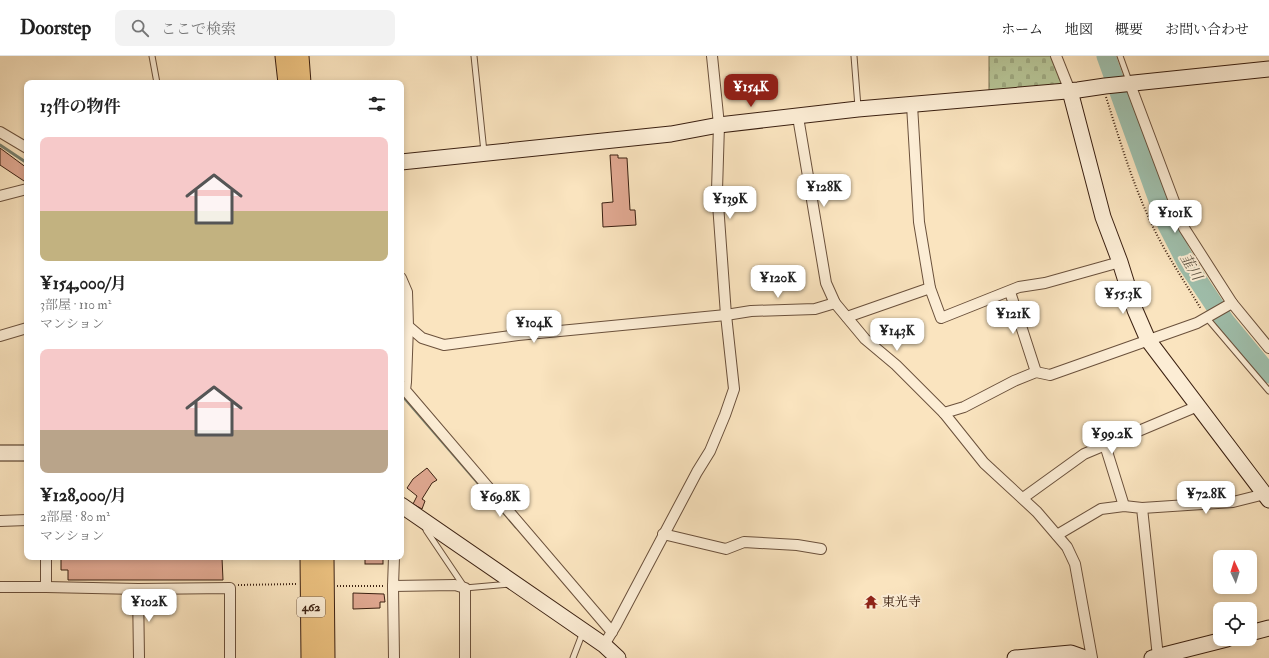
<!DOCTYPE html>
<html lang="ja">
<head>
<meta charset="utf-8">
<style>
	:root { --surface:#fff; --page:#f2f2f2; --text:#222; --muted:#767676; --line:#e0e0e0; --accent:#8f2418 }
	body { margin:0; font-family:"IM FELL Double Pica","Noto Serif JP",serif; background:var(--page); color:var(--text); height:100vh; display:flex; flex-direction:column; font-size:15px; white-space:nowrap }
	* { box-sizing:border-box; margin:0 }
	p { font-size:13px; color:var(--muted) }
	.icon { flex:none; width:22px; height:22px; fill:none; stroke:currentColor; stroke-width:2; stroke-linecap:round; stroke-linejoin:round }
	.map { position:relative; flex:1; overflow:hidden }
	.panel { position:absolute; left:24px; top:24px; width:380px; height:480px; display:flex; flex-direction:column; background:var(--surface); border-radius:8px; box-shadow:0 2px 6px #0003 }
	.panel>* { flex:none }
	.needle { width:26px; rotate:356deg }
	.controls { position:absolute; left:1213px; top:494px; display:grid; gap:8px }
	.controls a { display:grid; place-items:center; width:44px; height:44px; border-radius:8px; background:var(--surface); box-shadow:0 2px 6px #0003; font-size:20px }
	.price { position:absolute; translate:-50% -34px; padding:0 9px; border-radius:8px; background:#fff; color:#222; font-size:13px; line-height:26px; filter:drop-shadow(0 1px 2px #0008) }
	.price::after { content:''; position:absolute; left:50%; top:24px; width:12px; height:9px; margin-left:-6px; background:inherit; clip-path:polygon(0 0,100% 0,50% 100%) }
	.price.active { background:var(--accent); color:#fff }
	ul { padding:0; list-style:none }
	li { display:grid; align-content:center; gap:8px; height:212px; padding:0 16px }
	li span { display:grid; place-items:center; height:124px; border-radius:8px; color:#555 }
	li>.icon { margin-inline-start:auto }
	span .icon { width:72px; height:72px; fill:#fffc; stroke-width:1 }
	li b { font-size:17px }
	h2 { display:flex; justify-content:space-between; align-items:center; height:48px; padding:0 16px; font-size:17px }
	header { display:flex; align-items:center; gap:24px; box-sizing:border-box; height:56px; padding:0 20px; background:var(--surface); border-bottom:1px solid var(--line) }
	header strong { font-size:19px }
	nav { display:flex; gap:22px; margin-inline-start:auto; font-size:14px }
	.search { width:280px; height:36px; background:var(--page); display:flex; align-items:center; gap:10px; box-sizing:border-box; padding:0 14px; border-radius:8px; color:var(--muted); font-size:15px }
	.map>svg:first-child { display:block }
	.cemetery { fill:url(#cemetery-stones); stroke:#797254 }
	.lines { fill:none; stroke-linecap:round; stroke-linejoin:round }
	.stream { stroke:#777f6e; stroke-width:3 }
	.river { stroke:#9fbfac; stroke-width:19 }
	.building { fill:#e0a891; stroke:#3b2011 }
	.lane-casing { stroke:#6b513c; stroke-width:7 }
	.street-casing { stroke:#6b513c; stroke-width:12 }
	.secondary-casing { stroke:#3b2011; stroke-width:17 }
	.highway-casing { stroke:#3b2011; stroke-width:21 }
	.path { stroke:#3b2011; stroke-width:2; stroke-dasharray:1 2; stroke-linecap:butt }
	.lane { stroke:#fcedd5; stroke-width:5 }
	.street { stroke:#fcedd5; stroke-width:10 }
	.secondary { stroke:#fcedd5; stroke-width:15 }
	.highway { stroke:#edc280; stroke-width:19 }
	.labels { text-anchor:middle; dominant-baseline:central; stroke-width:4; stroke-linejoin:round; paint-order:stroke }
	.shield { fill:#fcedd5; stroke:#755e4c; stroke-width:1 }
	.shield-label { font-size:12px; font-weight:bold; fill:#3b2011 }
	.poi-label { font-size:13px; fill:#3b2011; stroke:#fcedd5; text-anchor:start }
	.water-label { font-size:14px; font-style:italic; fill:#595040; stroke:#fcedd5 }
</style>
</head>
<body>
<header>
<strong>Doorstep</strong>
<div class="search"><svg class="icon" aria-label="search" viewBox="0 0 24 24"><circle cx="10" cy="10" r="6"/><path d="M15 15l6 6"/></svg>ここで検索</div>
<nav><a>ホーム</a><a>地図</a><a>概要</a><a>お問い合わせ</a></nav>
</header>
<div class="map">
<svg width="1269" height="602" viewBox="0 0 1269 602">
	<defs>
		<pattern id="cemetery-stones" width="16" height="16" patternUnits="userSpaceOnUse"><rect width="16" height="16" fill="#b7c597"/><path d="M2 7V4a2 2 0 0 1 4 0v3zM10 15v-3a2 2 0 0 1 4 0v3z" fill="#9ea981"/></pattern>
	</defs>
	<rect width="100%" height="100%" fill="#fae4bf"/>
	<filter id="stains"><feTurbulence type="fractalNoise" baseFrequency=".005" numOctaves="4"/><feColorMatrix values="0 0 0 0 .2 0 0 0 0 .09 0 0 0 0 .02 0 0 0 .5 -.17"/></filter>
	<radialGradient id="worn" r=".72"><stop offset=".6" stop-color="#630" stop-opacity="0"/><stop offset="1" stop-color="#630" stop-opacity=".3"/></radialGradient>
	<path class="cemetery" d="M 989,0 L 1053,0 L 1065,31 L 989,38 Z"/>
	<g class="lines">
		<g class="stream">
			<path d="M 0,89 L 27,107"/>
			<path d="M 401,338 L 516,471"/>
		</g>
		<path class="river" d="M 1106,0 L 1167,169 L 1187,208 L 1225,265 L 1269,318"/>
	</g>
	<g class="building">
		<path d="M 0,92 L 27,112 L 27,121 L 24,125 L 0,109 Z"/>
		<path d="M 610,99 L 618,99 L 618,102 L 627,102 L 630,154 L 635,154 L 636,169 L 603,171 L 602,147 L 613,146 Z"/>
		<path d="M 427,412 L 437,424 L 432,427 L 422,443 L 425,445 L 422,453 L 413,448 L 417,440 L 407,432 L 413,423 Z"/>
		<path d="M 61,501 L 218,501 L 218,502 L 222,502 L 223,524 L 68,524 L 68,514 L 61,514 Z"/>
		<rect x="365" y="501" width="18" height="7"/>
		<path d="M 353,537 L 384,538 L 385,546 L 380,546 L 380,552 L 353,553 Z"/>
	</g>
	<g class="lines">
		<g class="lane-casing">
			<g id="lane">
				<path d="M 152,0 L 157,27"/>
				<path d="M 474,0 L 484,96"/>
				<path d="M 854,0 L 858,51"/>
				<path d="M 1120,0 L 1129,25"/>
				<path d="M 1206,261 L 1269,335"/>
				<path d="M 425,470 L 426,474 L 465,532 L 511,528"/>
				<path d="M 573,602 L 583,576"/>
			</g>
		</g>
		<g class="street-casing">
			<g id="street">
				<path d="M 1056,0 L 1070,35"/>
				<path d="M 912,49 L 919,166 L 930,232 L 941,262 L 1019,231 L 1045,227 L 1120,206"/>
				<path d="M 798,61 L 826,227 L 835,247 L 865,283 L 896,309 L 944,357 L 984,407 L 1037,456 L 1067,491 L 1075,508 L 1092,602"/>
				<path d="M 0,76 L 27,92"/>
				<path d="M 0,140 L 27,133"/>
				<path d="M 401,222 L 407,236 L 408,270 L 422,282 L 444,289 L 518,279 L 726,259 L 751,255 L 815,253 L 835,247"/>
				<path d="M 1010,236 L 1036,316"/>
				<path d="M 1232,247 L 1269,292"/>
				<path d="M 847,261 L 930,232"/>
				<path d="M 408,270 L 406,326 L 405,334 L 612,576"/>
				<path d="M 0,280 L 27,272"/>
				<path d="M 944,357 L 964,351 L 1014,325 L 1036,316 L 1050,319 L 1197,267 L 1232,247 L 1184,172 L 1130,28"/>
				<path d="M 1105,389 L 1124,450"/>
				<path d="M 1023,442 L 1084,398 L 1198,350"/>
				<path d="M 1142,452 L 1233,446 L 1265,438"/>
				<path d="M 0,465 L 27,464"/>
				<path d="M 663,478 L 726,493 L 744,486 L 797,489 L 821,493"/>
				<path d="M 1057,479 L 1101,453 L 1124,450 L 1142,452 L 1158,601"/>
				<path d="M 394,501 L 393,530 L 455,529 L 465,532 L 465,602"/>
				<path d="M 393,530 L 394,602"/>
				<path d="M 0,531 L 46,531 L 138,533 L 230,532 L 230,602"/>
				<path d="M 46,531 L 46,501"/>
				<path d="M 138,533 L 139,602"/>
				<path d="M 604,589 L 616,569 L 697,416 L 710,395 L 725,359 L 734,333 L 726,259 L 717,134 L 719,69 L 712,0"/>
			</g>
		</g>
		<g class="secondary-casing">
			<g id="secondary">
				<path d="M 1070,35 L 1103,161 L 1120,206 L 1135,254 L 1148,284 L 1269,444"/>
				<path d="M 401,106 L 671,78 L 719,69 L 858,53 L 1078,34 L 1105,30 L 1269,13"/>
				<path d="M 0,397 L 27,397"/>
				<path d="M 401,449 L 604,589 L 618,602"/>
				<path d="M 1250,577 L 1269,572"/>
				<path d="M 1015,602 L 1071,597 L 1085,602"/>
				<path d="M 1152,602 L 1227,583"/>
			</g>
		</g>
		<g class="highway-casing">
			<g id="highway">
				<path d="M 285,0 L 288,27"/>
				<path d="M 299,0 L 301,27"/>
				<path d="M 310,501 L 311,602"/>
				<path d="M 324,501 L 325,602"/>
			</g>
		</g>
		<g class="path">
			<path d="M 1106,41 C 1120,85 1133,129 1153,171 C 1167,200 1185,226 1201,253"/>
			<path d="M 238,529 L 296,528"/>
			<path d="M 337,530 L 383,530"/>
		</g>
		<use href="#lane" class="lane"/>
		<use href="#street" class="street"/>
		<use href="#secondary" class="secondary"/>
		<use href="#highway" class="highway"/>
	</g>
	<defs>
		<g id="temple-bare" transform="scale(1.08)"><path d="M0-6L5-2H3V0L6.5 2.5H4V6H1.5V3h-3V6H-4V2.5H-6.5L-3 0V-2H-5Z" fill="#8f2418" stroke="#fcedd5" stroke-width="2.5" paint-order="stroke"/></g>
	</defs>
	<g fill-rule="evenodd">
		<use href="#temple-bare" x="871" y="546"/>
	</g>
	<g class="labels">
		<rect class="shield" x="297" y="541" width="28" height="20" rx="3"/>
		<g class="shield-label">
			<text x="311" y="551">462</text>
		</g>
		<g class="poi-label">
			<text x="882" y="546">東光寺</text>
		</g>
		<g class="water-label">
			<text transform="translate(1191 211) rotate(59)">韮川</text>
		</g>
	</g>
	<rect width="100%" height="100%" filter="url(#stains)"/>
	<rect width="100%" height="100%" fill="url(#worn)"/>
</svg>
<div class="controls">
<a><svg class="needle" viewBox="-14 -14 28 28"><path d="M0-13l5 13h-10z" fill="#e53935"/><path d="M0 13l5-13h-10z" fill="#767676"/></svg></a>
<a><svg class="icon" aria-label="locate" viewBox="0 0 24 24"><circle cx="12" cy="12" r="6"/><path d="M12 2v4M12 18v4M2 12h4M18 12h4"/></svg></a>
</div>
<b class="price active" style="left:751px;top:52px">¥154K</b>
<b class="price" style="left:824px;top:152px">¥128K</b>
<b class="price" style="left:730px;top:164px">¥139K</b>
<b class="price" style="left:1175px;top:178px">¥101K</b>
<b class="price" style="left:778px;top:243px">¥120K</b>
<b class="price" style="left:1123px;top:259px">¥55.3K</b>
<b class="price" style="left:1013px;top:279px">¥121K</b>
<b class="price" style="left:534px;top:288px">¥104K</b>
<b class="price" style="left:897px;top:296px">¥143K</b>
<b class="price" style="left:1112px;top:399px">¥99.2K</b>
<b class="price" style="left:1206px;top:459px">¥72.8K</b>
<b class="price" style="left:500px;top:462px">¥69.8K</b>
<b class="price" style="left:149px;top:567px">¥102K</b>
<section class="panel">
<h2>13件の物件<svg class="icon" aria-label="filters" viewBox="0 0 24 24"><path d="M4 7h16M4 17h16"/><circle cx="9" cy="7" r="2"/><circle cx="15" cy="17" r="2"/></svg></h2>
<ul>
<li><span style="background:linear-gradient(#f6c9c9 60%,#c2b280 0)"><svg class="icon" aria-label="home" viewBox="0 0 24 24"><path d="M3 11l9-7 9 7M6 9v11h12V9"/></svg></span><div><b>¥154,000/月</b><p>3部屋 · 110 m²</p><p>マンション</p></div></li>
<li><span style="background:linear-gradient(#f6c9c9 65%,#b9a48a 0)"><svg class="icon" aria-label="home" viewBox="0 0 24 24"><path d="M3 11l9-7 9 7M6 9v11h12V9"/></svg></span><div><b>¥128,000/月</b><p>2部屋 · 80 m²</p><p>マンション</p></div></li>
</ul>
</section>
</div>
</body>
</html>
